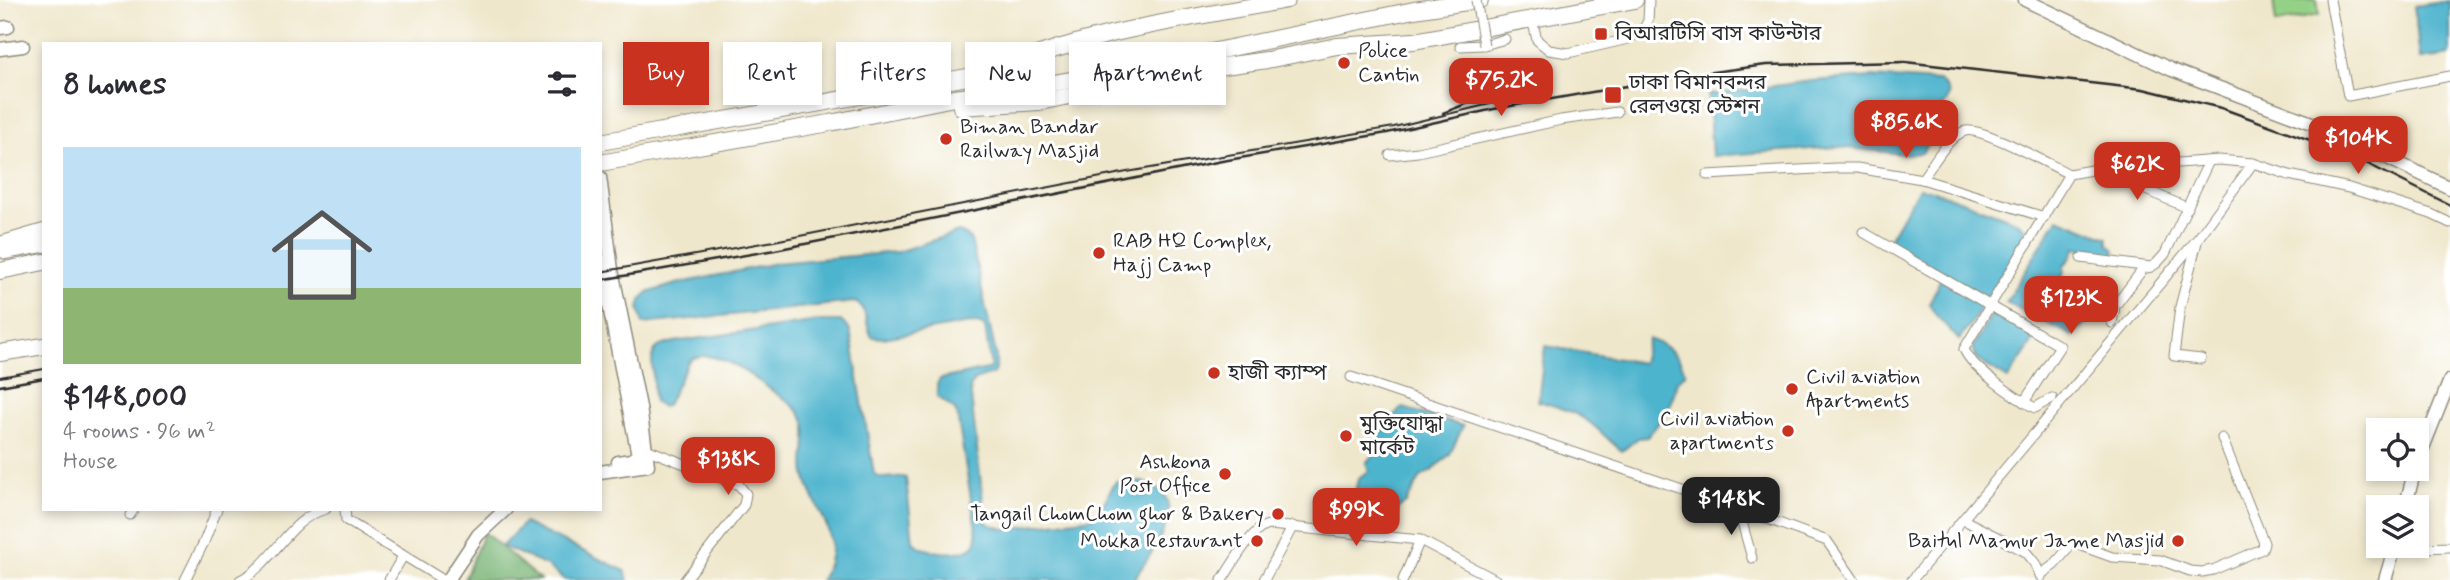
<!DOCTYPE html>
<html lang="en">
<head>
<meta charset="utf-8">
<style>
	:root { --surface:#fff; --page:#f2f2f3; --text:#2b2b33; --muted:#7c7c81; --accent:#c8321e }
	body { margin:0; font-family:Mynerve,"Noto Sans Bengali",sans-serif; background:var(--page); color:var(--text); height:100vh; display:flex; flex-direction:column; font-size:26px; white-space:nowrap }
	* { box-sizing:border-box; margin:0 }
	p { font-size:23px; color:var(--muted) }
	.icon { flex:none; width:38px; height:38px; fill:none; stroke:currentColor; stroke-width:2; stroke-linecap:round; stroke-linejoin:round }
	.map { position:relative; flex:1; overflow:hidden }
	.details { position:absolute; left:42px; top:42px; width:560px; height:469px; display:flex; flex-direction:column; background:var(--surface); border-radius:0px; box-shadow:0 4px 10px #0003 }
	.details>* { flex:none }
	.top-card { position:absolute; left:623px; top:42px; width:665px; height:63px; display:flex; gap:14px }
	.buttons { position:absolute; left:2366px; top:418px; display:grid; gap:14px }
	.buttons a { display:grid; place-items:center; width:63px; height:63px; border-radius:0px; background:var(--surface); box-shadow:0 4px 10px #0003; font-size:35px }
	.price { position:absolute; translate:-50% -60px; padding:0 16px; border-radius:14px; background:var(--accent); color:#fff; font-size:23px; line-height:46px; filter:drop-shadow(0 2px 4px #0008) }
	.price::after { content:''; position:absolute; left:50%; top:42px; width:21px; height:16px; margin-left:-10px; background:inherit; clip-path:polygon(0 0,100% 0,50% 100%) }
	.price.current { background:#222; color:#fff }
	ul { padding:0; list-style:none }
	li { display:grid; align-content:center; gap:14px; height:371px; padding:0 21px }
	li span { display:grid; place-items:center; height:217px; border-radius:0px; color:#555 }
	li>.icon { margin-inline-start:auto }
	span .icon { width:126px; height:126px; fill:#fffc; stroke-width:1 }
	li b { font-size:30px }
	h2 { display:flex; justify-content:space-between; align-items:center; height:84px; padding:0 21px; font-size:30px }
	.tag { padding:0 24px; border-radius:0px; background:var(--surface); box-shadow:0 4px 10px #0003; font-size:24px; line-height:63px }
	.tag.current { background:var(--accent); color:#fff }
	.map>svg:first-child { display:block }
	.green { fill:#94d186; stroke:#607e58; stroke-width:2 }
	.forest { fill:#77b373; stroke:#516f4f; stroke-width:2 }
	.water { fill:#4eb4cd; stroke:#3c707c; stroke-width:2 }
	.lines { fill:none; stroke-linecap:round; stroke-linejoin:round }
	.street-casing { stroke:#8d897b; stroke-width:11 }
	.secondary-casing { stroke:#8d897b; stroke-width:15 }
	.highway-casing { stroke:#8d897b; stroke-width:18 }
	.street { stroke:#fff; stroke-width:9 }
	.secondary { stroke:#fff; stroke-width:12 }
	.highway { stroke:#fff; stroke-width:16 }
	.tram { stroke:#2b2b2b; stroke-width:2 }
	.rail { stroke:#2b2b2b; stroke-width:2.5 }
	.street-bridge-casing { stroke:#8d897b; stroke-width:11; stroke-linecap:butt }
	.street-bridge { stroke:#fff; stroke-width:9 }
	.poi-dot { fill:#c8321e; stroke:#fff; stroke-width:2.5 }
	.labels { text-anchor:middle; dominant-baseline:central; stroke-width:6; stroke-linejoin:round; paint-order:stroke }
	.poi-label { font-size:21px; fill:#2b2b2b; stroke:#fff; text-anchor:start }
</style>
</head>
<body>
<div class="map">
<svg width="2450" height="580" viewBox="0 0 2450 580">
	<rect width="100%" height="100%" fill="#fff"/>
	<filter id="ink" filterUnits="userSpaceOnUse"><feTurbulence type="fractalNoise" baseFrequency=".0143" numOctaves="2"/><feDisplacementMap in="SourceGraphic" scale="14" xChannelSelector="R" yChannelSelector="G"/><feConvolveMatrix kernelMatrix="1 2 1 2 8 2 1 2 1" color-interpolation-filters="sRGB"/></filter>
	<filter id="wash" filterUnits="userSpaceOnUse"><feTurbulence type="fractalNoise" baseFrequency=".00686" numOctaves="4" result="noise"/><feDisplacementMap in="SourceGraphic" scale="28" xChannelSelector="R" yChannelSelector="G"/><feGaussianBlur stdDeviation="1.57" result="paint"/><feColorMatrix in="noise" values="0 0 0 0 0 0 0 0 0 0 0 0 0 0 0 0 0 1.4 0 .05"/><feComposite in="paint" operator="in"/></filter>
	<g filter="url(#wash)">
		<rect width="100%" height="100%" fill="#efe7cb"/>
		<path class="green" d="M 2273,0 L 2317,0 L 2319,15 L 2276,23 Z"/>
		<path class="forest" d="M 484,532 L 540,580 L 464,580 Z"/>
		<g class="water">
			<path d="M 2450,1 L 2450,55 L 2420,59 L 2414,6 Z"/>
			<path d="M 1871,77 L 1939,81 C 1954,91 1950,102 1938,112 L 1940,123 L 1922,153 L 1903,154 L 1838,147 L 1712,156 L 1708,95 L 1811,81 Z"/>
			<path d="M 1919,188 L 1932,190 L 2016,221 L 2025,228 L 2025,237 L 1987,298 L 1888,241 Z"/>
			<path d="M 2058,218 L 2108,238 L 2108,244 L 2115,250 L 2114,255 L 2108,257 L 2076,247 L 2070,259 L 2064,265 L 2064,274 L 2053,286 L 2063,308 L 2091,316 L 2073,336 L 2006,302 Z"/>
			<path d="M 958,232 L 964,234 L 971,240 L 996,355 L 996,370 L 993,374 L 974,380 L 970,387 L 985,519 L 988,524 L 1005,529 L 1091,518 C 1104,510 1106,494 1116,482 C 1129,479 1140,480 1153,486 C 1191,505 1148,558 1133,580 L 821,580 C 848,533 814,515 805,474 C 801,456 812,431 802,416 C 796,405 783,399 774,392 C 755,378 710,342 688,362 L 667,405 L 662,407 L 654,402 L 652,358 C 654,345 663,345 674,342 L 818,321 L 841,321 L 850,330 L 874,474 C 885,483 895,473 906,478 L 913,541 C 921,553 963,557 973,546 C 977,543 976,540 977,535 L 957,414 L 954,409 L 937,396 L 937,384 L 940,379 L 988,369 L 991,366 L 985,327 L 981,324 L 970,323 L 883,338 L 872,337 C 865,326 868,308 855,302 L 643,324 L 639,308 L 642,298 L 647,293 L 676,284 L 776,263 L 897,252 Z"/>
			<path d="M 1940,280 L 1984,305 L 1959,340 L 1935,314 L 1929,304 Z"/>
			<path d="M 1993,312 L 2037,335 L 2008,379 L 1976,359 L 1973,347 Z"/>
			<path d="M 1648,339 C 1665,344 1680,355 1685,373 L 1677,382 L 1668,411 L 1647,437 L 1638,438 L 1622,451 C 1610,442 1601,431 1589,422 C 1574,411 1555,406 1538,401 L 1545,346 L 1642,363 Z"/>
			<path d="M 1403,408 L 1463,426 L 1450,454 L 1433,470 L 1421,477 L 1406,503 L 1398,508 L 1396,526 L 1368,528 L 1322,521 L 1322,507 L 1332,508 L 1348,506 L 1355,493 L 1358,478 L 1369,471 L 1366,463 L 1379,448 L 1379,435 C 1390,427 1391,415 1403,408 Z"/>
			<path d="M 524,523 L 625,571 L 628,580 L 565,580 L 547,566 L 502,546 Z"/>
		</g>
	</g>
	<g filter="url(#ink)">
		<g class="lines">
			<g class="street-casing">
				<g id="street">
					<path d="M 2330,0 L 2348,96 L 2450,76"/>
					<path d="M 1532,19 L 1537,40 L 1549,50 L 1568,53 L 1628,39 L 1642,31 L 1648,21 L 1649,0"/>
					<path d="M 1460,46 L 1484,45 L 1505,39"/>
					<path d="M 1390,155 L 1418,152 L 1561,120 L 1617,112"/>
					<path d="M 2099,170 L 2188,208"/>
					<path d="M 1707,175 L 1836,168 L 1857,168 L 1922,179 C 1933,165 1947,137 1965,131 C 1981,126 2050,165 2069,174"/>
					<path d="M 1922,179 L 2044,217"/>
					<path d="M 1863,232 L 2060,346 L 2024,402"/>
					<path d="M 2197,242 L 2180,307 L 2174,356 L 2201,359"/>
					<path d="M 2081,258 L 2151,267 L 2157,263 L 2165,254 L 2209,161"/>
					<path d="M 2112,323 L 2115,306 L 2143,269 L 2151,267"/>
					<path d="M 1351,377 L 1738,508 L 1827,541 L 1854,580"/>
					<path d="M 2052,398 L 2035,408 C 2016,398 1971,368 1964,349 L 2069,174 L 2097,169 L 2219,160 L 2253,163 L 2289,175 L 2349,188 L 2431,214 L 2450,223"/>
					<path d="M 646,449 L 739,485 L 746,494 L 744,505 L 685,580"/>
					<path d="M 1738,508 L 1752,558"/>
					<path d="M 345,509 L 346,520 L 440,578"/>
					<path d="M 130,515 L 134,509"/>
					<path d="M 1964,520 L 2026,552 L 2035,563 L 2041,577"/>
					<path d="M 1420,540 L 1496,580"/>
					<path d="M 2395,549 L 2450,547"/>
					<path d="M 2040,575 L 2054,565 L 2073,543 L 2112,557 L 2160,560 L 2190,571 L 2202,572 L 2213,570 L 2262,549 L 2264,543 L 2222,438"/>
					<path d="M 185,580 L 204,542 L 217,509"/>
					<path d="M 240,580 C 274,564 288,518 326,509"/>
					<path d="M 389,580 L 403,556"/>
					<path d="M 1222,580 C 1232,566 1253,525 1270,525 L 1420,540 L 1403,580"/>
					<path d="M 1264,580 L 1293,526"/>
					<path d="M 1912,580 L 2199,237 L 2253,163"/>
				</g>
			</g>
			<g class="secondary-casing">
				<g id="secondary">
					<path d="M 2025,0 L 2172,70 L 2325,128 L 2450,188"/>
					<path d="M 0,28 L 8,27"/>
					<path d="M 0,49 L 23,46"/>
					<path d="M 600,177 L 612,270 L 640,407 L 648,465 L 600,472"/>
					<path d="M 600,260 L 638,455 L 631,460 L 618,462"/>
					<path d="M 2417,463 L 2450,380"/>
					<path d="M 2405,508 L 2415,469"/>
					<path d="M 448,580 L 478,535 L 506,509"/>
					<path d="M 2385,580 L 2395,546"/>
				</g>
			</g>
			<g class="highway-casing">
				<g id="highway">
					<path d="M 961,107 L 1039,102 L 1217,67 L 1267,60 L 1337,46 L 1414,41 L 1635,0"/>
					<path d="M 600,142 L 990,73 C 1084,32 1187,19 1287,0"/>
					<path d="M 600,163 L 830,123 L 954,98 L 1022,89 L 1134,68 L 1414,10 L 1480,0"/>
					<path d="M 0,245 L 44,232"/>
					<path d="M 6,251 L 44,244"/>
					<path d="M 0,271 L 44,262"/>
					<path d="M 0,353 L 44,346"/>
				</g>
			</g>
			<use href="#street" class="street"/>
			<use href="#secondary" class="secondary"/>
			<use href="#highway" class="highway"/>
			<g class="tram">
				<path d="M 600,272 L 774,241 L 1127,172 L 1394,127 L 1490,104"/>
				<path d="M 0,377 L 44,369"/>
			</g>
			<g class="rail">
				<path d="M 1443,113 L 1489,95"/>
				<path d="M 600,280 L 775,250 L 1222,161 L 1387,133 L 1494,109 L 1690,75 L 1766,65 L 1905,62 L 2143,89 L 2221,108 L 2346,153 L 2450,205"/>
				<path d="M 0,386 L 44,378"/>
			</g>
			<g class="street-bridge-casing">
				<path id="street-bridge" d="M 1476,0 L 1484,45"/>
			</g>
			<use href="#street-bridge" class="street-bridge"/>
		</g>
	</g>
	<g class="poi-dot">
		<rect x="1594" y="27" width="14" height="14" rx="3.5"/>
		<circle cx="1344" cy="63" r="7"/>
		<rect x="1604" y="86" width="18" height="18" rx="3.5"/>
		<circle cx="946" cy="139" r="7"/>
		<circle cx="1099" cy="253" r="7"/>
		<circle cx="1214" cy="373" r="7"/>
		<circle cx="1792" cy="389" r="7"/>
		<circle cx="1788" cy="431" r="7"/>
		<circle cx="1346" cy="436" r="7"/>
		<circle cx="1225" cy="474" r="7"/>
		<circle cx="1278" cy="514" r="7"/>
		<circle cx="1257" cy="541" r="7"/>
		<circle cx="2178" cy="541" r="7"/>
	</g>
	<g class="labels">
		<g class="poi-label">
			<text x="1615" y="34">বিআরটিসি বাস কাউন্টার</text>
			<text x="1358" y="51">Police<tspan x="1358" dy="24">Cantin</tspan></text>
			<text x="1629" y="83">ঢাকা বিমানবন্দর<tspan x="1629" dy="24">রেলওয়ে স্টেশন</tspan></text>
			<text x="960" y="127">Biman Bandar<tspan x="960" dy="24">Railway Masjid</tspan></text>
			<text x="1113" y="241">RAB HQ Complex,<tspan x="1113" dy="24">Hajj Camp</tspan></text>
			<text x="1228" y="373">হাজী ক্যাম্প</text>
			<text x="1806" y="377">Civil aviation<tspan x="1806" dy="24">Apartments</tspan></text>
			<text x="1774" y="419" text-anchor="end">Civil aviation<tspan x="1774" dy="24">apartments</tspan></text>
			<text x="1360" y="424">মুক্তিযোদ্ধা<tspan x="1360" dy="24">মার্কেট</tspan></text>
			<text x="1211" y="462" text-anchor="end">Ashkona<tspan x="1211" dy="24">Post Office</tspan></text>
			<text x="1264" y="514" text-anchor="end">Tangail ChomChom ghor &amp; Bakery</text>
			<text x="1243" y="541" text-anchor="end">Mokka Restaurant</text>
			<text x="2164" y="541" text-anchor="end">Baitul Mamur Jame Masjid</text>
		</g>
	</g>
</svg>
<div class="buttons">
<a><svg class="icon" aria-label="locate" viewBox="0 0 24 24"><circle cx="12" cy="12" r="6"/><path d="M12 2v4M12 18v4M2 12h4M18 12h4"/></svg></a>
<a><svg class="icon" aria-label="layers" viewBox="0 0 24 24"><path d="M12 4l9 5-9 5-9-5zM3 14l9 5 9-5"/></svg></a>
</div>
<b class="price" style="left:1501px;top:118px">$75.2K</b>
<b class="price" style="left:1906px;top:160px">$85.6K</b>
<b class="price" style="left:2358px;top:176px">$104K</b>
<b class="price" style="left:2137px;top:202px">$62K</b>
<b class="price" style="left:2071px;top:336px">$123K</b>
<b class="price" style="left:728px;top:497px">$138K</b>
<b class="price current" style="left:1731px;top:537px">$148K</b>
<b class="price" style="left:1356px;top:548px">$99K</b>
<div class="top-card">
<a class="tag current">Buy</a>
<a class="tag">Rent</a>
<a class="tag">Filters</a>
<a class="tag">New</a>
<a class="tag">Apartment</a>
</div>
<section class="details">
<h2>8 homes<svg class="icon" aria-label="filters" viewBox="0 0 24 24"><path d="M4 7h16M4 17h16"/><circle cx="9" cy="7" r="2"/><circle cx="15" cy="17" r="2"/></svg></h2>
<ul>
<li><span style="background:linear-gradient(#bfe0f5 65%,#8fb573 0)"><svg class="icon" aria-label="home" viewBox="0 0 24 24"><path d="M3 11l9-7 9 7M6 9v11h12V9"/></svg></span><div><b>$148,000</b><p>4 rooms · 96 m²</p><p>House</p></div></li>
</ul>
</section>
</div>
</body>
</html>
